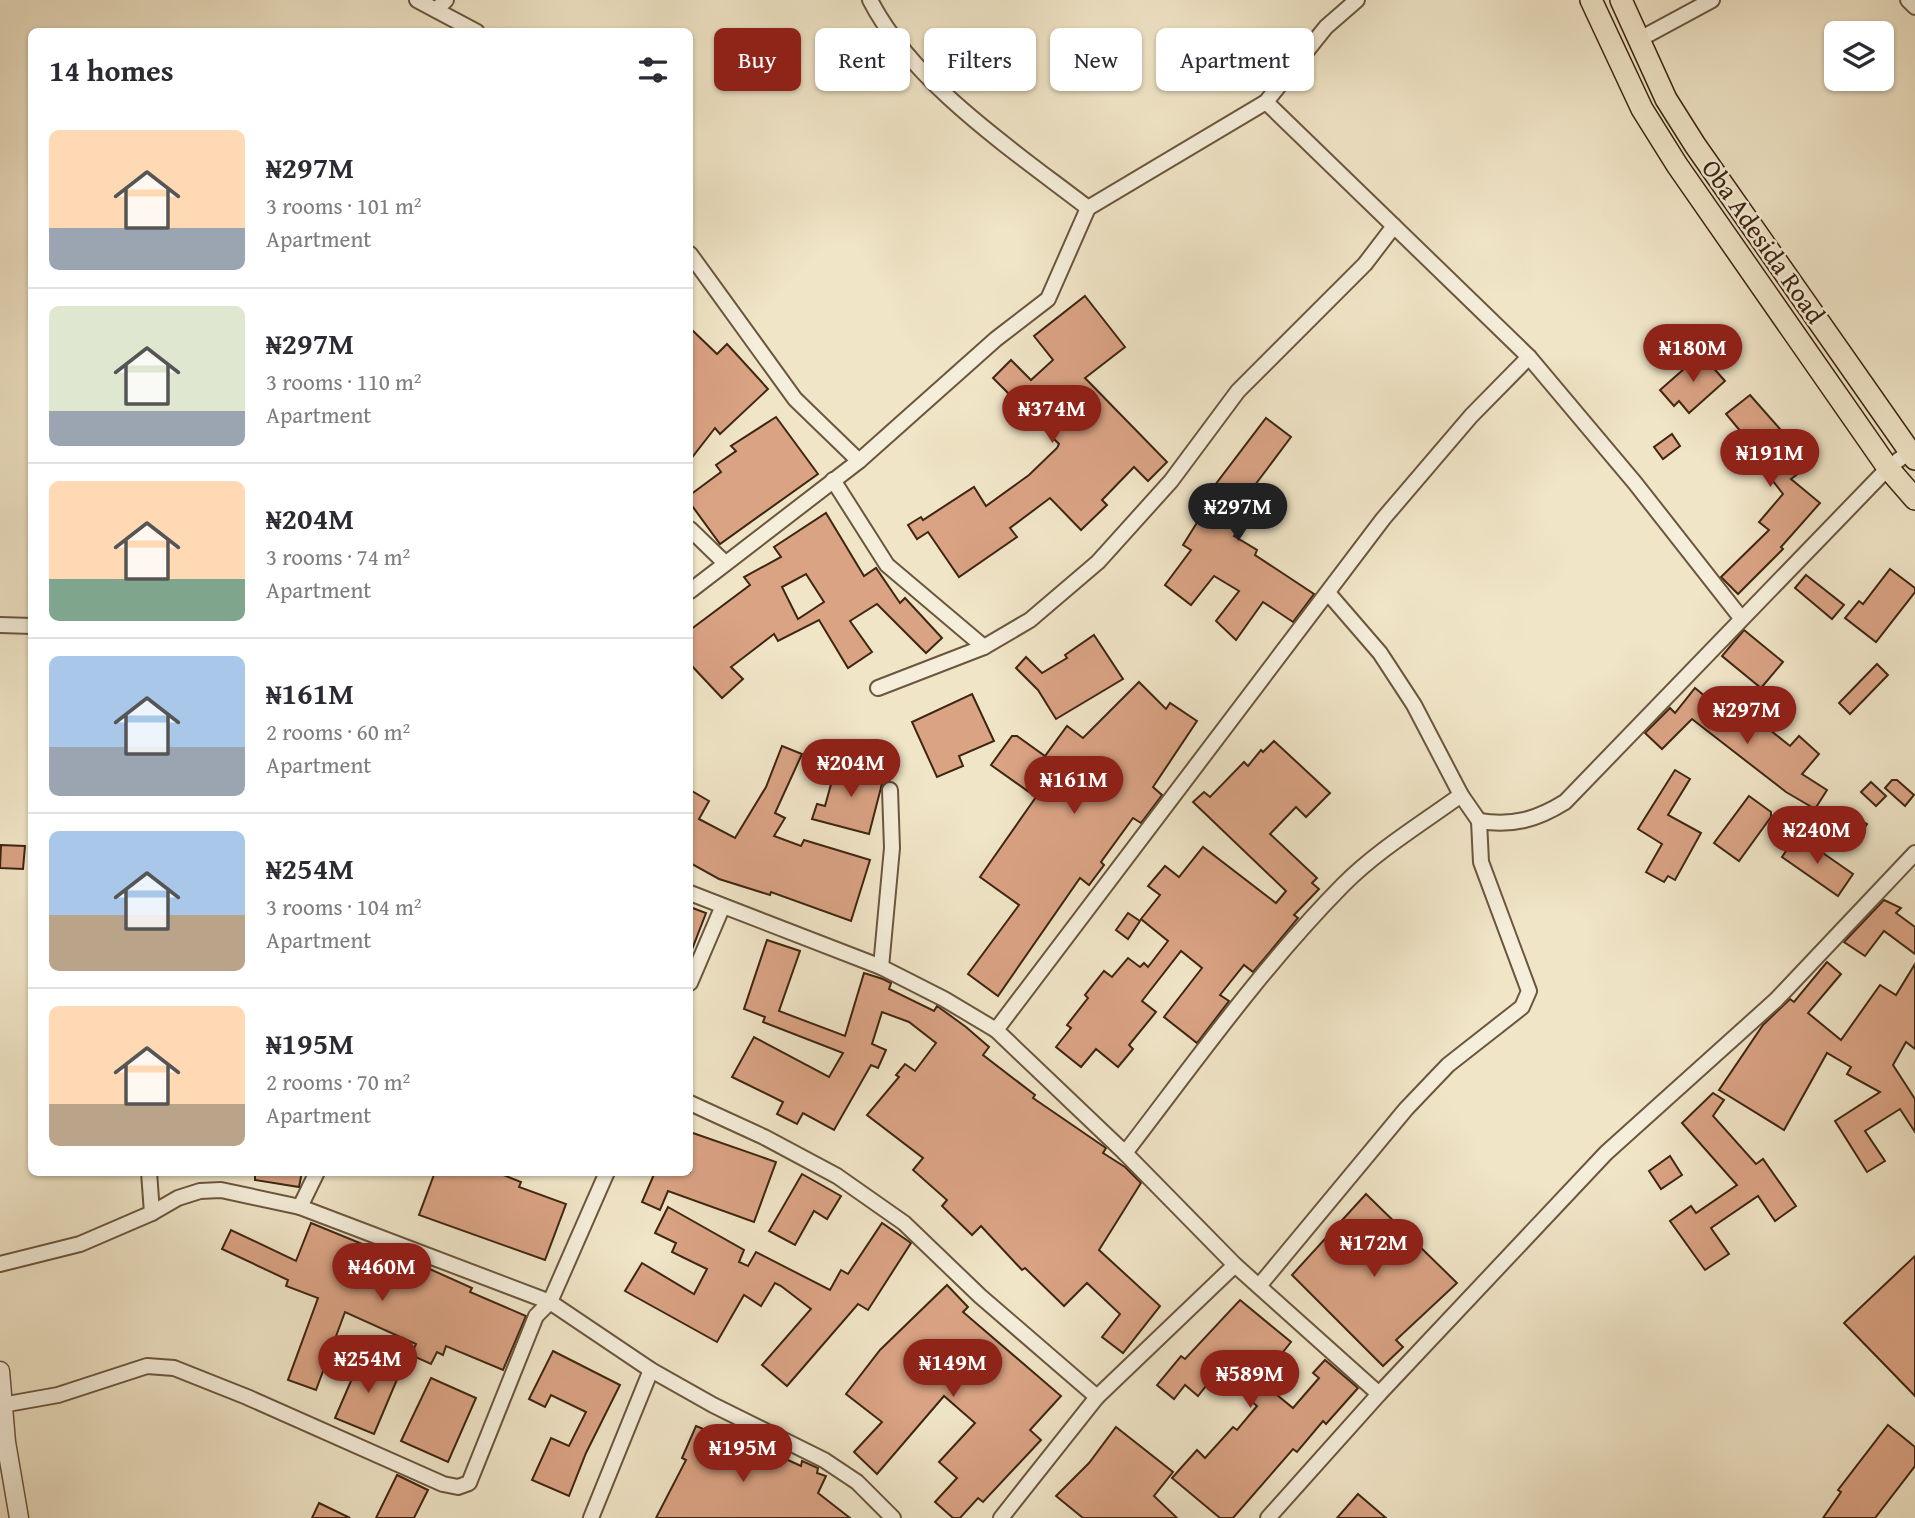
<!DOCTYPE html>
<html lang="en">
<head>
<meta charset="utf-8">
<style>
	:root { --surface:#fff; --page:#f2f2f3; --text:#2b2b33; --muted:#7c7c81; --line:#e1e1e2; --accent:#8f2418 }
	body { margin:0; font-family:"Gentium Book Plus",serif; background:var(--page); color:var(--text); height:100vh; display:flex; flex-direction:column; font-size:26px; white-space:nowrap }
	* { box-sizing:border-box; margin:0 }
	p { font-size:23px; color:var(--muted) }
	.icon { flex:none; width:38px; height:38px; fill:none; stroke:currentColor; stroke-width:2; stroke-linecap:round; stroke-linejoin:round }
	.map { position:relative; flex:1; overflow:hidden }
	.details { position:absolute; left:28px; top:28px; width:665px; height:1148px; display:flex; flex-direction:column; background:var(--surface); border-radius:10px; box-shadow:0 2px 5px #0004 }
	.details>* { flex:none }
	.banner { position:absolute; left:714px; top:28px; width:665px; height:63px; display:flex; gap:14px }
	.tools { position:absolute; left:1824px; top:21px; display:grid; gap:14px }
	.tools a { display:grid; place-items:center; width:70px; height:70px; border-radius:10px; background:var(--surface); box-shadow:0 2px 5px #0004; font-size:35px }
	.price { position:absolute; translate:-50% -60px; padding:0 16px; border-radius:24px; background:var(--accent); color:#fff; font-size:23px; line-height:46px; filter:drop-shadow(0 2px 4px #0008) }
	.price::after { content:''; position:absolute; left:50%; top:42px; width:21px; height:16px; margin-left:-10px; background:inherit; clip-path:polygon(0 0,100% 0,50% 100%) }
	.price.active { background:#222; color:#fff }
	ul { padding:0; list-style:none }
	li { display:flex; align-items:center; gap:21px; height:175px; padding:0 21px }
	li+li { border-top:2px solid var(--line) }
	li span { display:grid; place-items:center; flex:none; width:196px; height:140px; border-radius:10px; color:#555 }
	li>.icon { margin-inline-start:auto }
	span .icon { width:84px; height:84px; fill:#fffc; stroke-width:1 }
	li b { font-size:30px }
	h2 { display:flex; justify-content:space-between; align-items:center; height:84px; padding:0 21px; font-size:30px }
	.pill { padding:0 24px; border-radius:10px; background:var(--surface); box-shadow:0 2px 5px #0004; font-size:24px; line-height:63px }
	.pill.active { background:var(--accent); color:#fff }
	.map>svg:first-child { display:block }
	.building { fill:#daa384; stroke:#3f2611; stroke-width:2; fill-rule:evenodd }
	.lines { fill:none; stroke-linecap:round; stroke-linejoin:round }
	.minor-casing { stroke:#6b563e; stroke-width:18 }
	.tertiary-casing { stroke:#6b563e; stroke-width:21 }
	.primary-casing { stroke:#3f2611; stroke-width:24 }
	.minor { stroke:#f5eedb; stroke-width:14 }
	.tertiary { stroke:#f5eedb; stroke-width:18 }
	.primary { stroke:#f0e5c7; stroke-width:21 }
	.labels { text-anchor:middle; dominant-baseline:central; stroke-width:5; stroke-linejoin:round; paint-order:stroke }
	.street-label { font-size:26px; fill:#3f2611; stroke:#f5eedb }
</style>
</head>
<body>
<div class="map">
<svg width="1915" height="1518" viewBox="0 0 1915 1518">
	<rect width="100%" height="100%" fill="#f0e5c7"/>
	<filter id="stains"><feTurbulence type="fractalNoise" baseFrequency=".00286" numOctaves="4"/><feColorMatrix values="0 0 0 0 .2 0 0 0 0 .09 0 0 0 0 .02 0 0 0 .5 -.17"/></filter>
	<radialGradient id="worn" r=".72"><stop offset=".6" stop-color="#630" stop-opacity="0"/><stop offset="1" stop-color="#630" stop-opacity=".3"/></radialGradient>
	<g class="building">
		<path d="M 1085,296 L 1125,347 L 1085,378 L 1167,462 L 1148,481 L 1134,467 L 1102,500 L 1107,505 L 1081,530 L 1050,498 L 1010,528 L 1017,537 L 959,577 L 928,532 L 917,539 L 908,525 L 921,517 L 923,520 L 974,487 L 986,506 L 1029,475 L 1057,448 L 1059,444 L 993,378 L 1011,360 L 1031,380 L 1053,360 L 1034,336 Z"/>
		<path d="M 690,328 L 717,354 L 727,344 L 768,389 L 720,434 L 715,428 L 690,460 Z"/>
		<path d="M 1701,354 L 1725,381 L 1689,413 L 1679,401 L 1674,406 L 1660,390 Z"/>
		<path d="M 1750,395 L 1811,464 L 1791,479 L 1820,503 L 1781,547 L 1783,549 L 1738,594 L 1721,577 L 1769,530 L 1759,522 L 1783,494 L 1751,453 L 1748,455 L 1739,446 L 1747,439 L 1726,414 Z"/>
		<path d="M 776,417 L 818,474 L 720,544 L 690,503 L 690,495 L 721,472 L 716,465 L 736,451 L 731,446 Z"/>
		<path d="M 1266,418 L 1291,437 L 1252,489 L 1264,498 L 1234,536 L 1257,550 L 1255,555 L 1314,594 L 1293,622 L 1263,602 L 1236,640 L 1216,621 L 1239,591 L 1214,576 L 1191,605 L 1165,585 L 1191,550 L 1183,545 L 1213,497 L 1209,493 Z"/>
		<path d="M 1672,434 L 1680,446 L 1663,459 L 1654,447 Z"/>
		<path d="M 826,513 L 864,576 L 876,568 L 900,603 L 905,598 L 942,638 L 926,653 L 877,604 L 850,621 L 872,652 L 848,668 L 819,620 L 778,641 L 774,634 L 731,667 L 743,679 L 722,698 L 690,664 L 690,630 L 750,585 L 744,577 L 781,557 L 774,547 ZM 806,574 L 824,602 L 798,619 L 782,587 Z"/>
		<path d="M 1890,569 L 1915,588 L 1915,592 L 1876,642 L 1845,618 L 1859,601 L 1863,604 Z"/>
		<path d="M 1806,575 L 1844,605 L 1832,619 L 1795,588 Z"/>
		<path d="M 1744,630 L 1783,662 L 1761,688 L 1722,656 Z"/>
		<path d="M 1094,635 L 1123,679 L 1056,719 L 1038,690 L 1016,668 L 1026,657 L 1042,673 L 1067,658 L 1065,655 Z"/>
		<path d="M 1877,664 L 1888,675 L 1850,714 L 1839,703 Z"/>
		<path d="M 1139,682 L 1166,709 L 1170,703 L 1197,721 L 1153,787 L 1162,795 L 1141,823 L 1133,818 L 1101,862 L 1104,865 L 1089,885 L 1080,878 L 998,996 L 968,974 L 1019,905 L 980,877 L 1036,797 L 991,765 L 1012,736 L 1017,736 L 1045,756 L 1067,726 L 1083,738 Z"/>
		<path d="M 1695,688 L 1751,734 L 1760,722 L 1790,746 L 1799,736 L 1819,754 L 1802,774 L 1827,790 L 1815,809 L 1786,792 L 1692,719 L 1662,749 L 1645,733 L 1670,708 L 1675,713 Z"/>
		<path d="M 972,694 L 994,741 L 959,756 L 963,766 L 937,777 L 912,722 Z"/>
		<path d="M 1274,741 L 1330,793 L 1306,817 L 1296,807 L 1270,834 L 1317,878 L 1312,883 L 1319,889 L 1294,915 L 1298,918 L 1253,972 L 1244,965 L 1220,995 L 1229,1001 L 1197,1043 L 1164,1017 L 1202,968 L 1181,951 L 1142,1001 L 1156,1012 L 1129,1045 L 1133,1049 L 1118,1067 L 1096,1049 L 1081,1067 L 1056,1047 L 1071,1028 L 1067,1025 L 1088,998 L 1085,995 L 1104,971 L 1112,977 L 1128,958 L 1140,967 L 1144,963 L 1148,967 L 1168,941 L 1141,919 L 1160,895 L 1148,886 L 1165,866 L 1179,877 L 1203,847 L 1276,903 L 1286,891 L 1193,802 L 1204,792 L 1210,797 L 1244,762 L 1248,766 L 1261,750 L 1263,752 Z"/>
		<path d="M 782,746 L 802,754 L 775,813 L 785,818 L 774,836 L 801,846 L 804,840 L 870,860 L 851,921 L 771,892 L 770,895 L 719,879 L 690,863 L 690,790 L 709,801 L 699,819 L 735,838 L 766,787 Z"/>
		<path d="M 834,763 L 884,776 L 869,834 L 812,819 L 817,804 L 825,806 L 833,777 L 828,776 Z"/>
		<path d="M 1675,770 L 1690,779 L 1668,815 L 1701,833 L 1675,880 L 1668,876 L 1664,882 L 1646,872 L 1662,844 L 1638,829 Z"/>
		<path d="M 1892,780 L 1897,780 L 1914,795 L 1905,806 L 1885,788 Z"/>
		<path d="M 1871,782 L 1886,796 L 1876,806 L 1861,792 Z"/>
		<path d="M 1749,796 L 1771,812 L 1771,817 L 1739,861 L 1714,843 Z"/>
		<path d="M 1844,811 L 1867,824 L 1858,838 L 1835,825 Z"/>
		<path d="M 1797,835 L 1853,874 L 1838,896 L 1782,857 Z"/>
		<path d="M 1,845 L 25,846 L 23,869 L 0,868 Z"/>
		<path d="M 1884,900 L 1901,908 L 1896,913 L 1915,927 L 1915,954 L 1884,931 L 1865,956 L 1844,942 Z"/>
		<path d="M 690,907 L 706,913 L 691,952 L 690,952 Z"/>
		<path d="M 1128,913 L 1140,921 L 1128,939 L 1116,930 Z"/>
		<path d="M 767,940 L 800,951 L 779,1011 L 845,1036 L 864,973 L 883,979 L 891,983 L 889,989 L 934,1011 L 937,1006 L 966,1027 L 989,1047 L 983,1055 L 1035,1095 L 1033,1098 L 1103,1146 L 1106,1148 L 1103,1153 L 1125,1167 L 1141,1183 L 1099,1250 L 1160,1306 L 1123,1353 L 1102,1337 L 1120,1314 L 1087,1283 L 1064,1306 L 1025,1268 L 1022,1270 L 981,1226 L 972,1235 L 942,1206 L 947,1200 L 913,1170 L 923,1158 L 867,1115 L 899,1077 L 896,1075 L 905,1064 L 915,1071 L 936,1043 L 909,1022 L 882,1012 L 872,1044 L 886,1050 L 878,1068 L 871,1065 L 834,1130 L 803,1113 L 797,1124 L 777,1114 L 783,1102 L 732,1077 L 754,1037 L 829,1077 L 843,1053 L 763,1022 L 765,1017 L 744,1009 Z"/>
		<path d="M 1827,962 L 1841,974 L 1808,1013 L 1841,1040 L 1880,985 L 1896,995 L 1915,964 L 1915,1049 L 1906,1042 L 1893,1065 L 1915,1099 L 1915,1132 L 1900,1109 L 1865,1131 L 1885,1161 L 1867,1172 L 1835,1121 L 1880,1092 L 1847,1074 L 1851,1067 L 1827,1053 L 1784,1130 L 1719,1090 L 1763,1025 L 1790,999 L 1794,1002 Z"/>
		<path d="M 1713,1093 L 1724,1100 L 1713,1116 L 1756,1164 L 1763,1159 L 1796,1206 L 1775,1221 L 1758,1196 L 1711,1228 L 1729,1254 L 1705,1270 L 1670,1221 L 1691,1206 L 1696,1213 L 1737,1185 L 1682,1123 Z"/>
		<path d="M 690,1132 L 776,1162 L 754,1222 L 668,1191 L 660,1210 L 642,1202 L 655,1172 L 690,1172 Z"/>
		<path d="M 1670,1156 L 1682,1175 L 1661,1189 L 1649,1171 Z"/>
		<path d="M 255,1172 L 302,1172 L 299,1187 L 255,1180 Z"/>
		<path d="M 435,1172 L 496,1172 L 521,1182 L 519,1187 L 566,1204 L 545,1260 L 419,1215 Z"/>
		<path d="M 802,1174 L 841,1196 L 827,1219 L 814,1211 L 795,1245 L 769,1231 Z"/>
		<path d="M 1366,1194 L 1457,1283 L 1396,1340 L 1403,1347 L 1383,1366 L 1292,1275 Z"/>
		<path d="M 668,1207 L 744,1250 L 739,1262 L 748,1266 L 756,1252 L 830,1290 L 841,1270 L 848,1274 L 882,1223 L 911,1243 L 868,1310 L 858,1304 L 787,1386 L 762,1365 L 811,1309 L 781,1286 L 775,1283 L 761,1306 L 744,1295 L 717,1342 L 625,1291 L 642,1263 L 694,1294 L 707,1269 L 672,1252 L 676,1243 L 655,1233 Z"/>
		<path d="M 311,1223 L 377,1250 L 373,1258 L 418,1278 L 423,1266 L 472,1288 L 470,1292 L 526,1316 L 503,1370 L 446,1346 L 443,1355 L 437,1352 L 431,1364 L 411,1355 L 416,1344 L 345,1312 L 316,1390 L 288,1380 L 318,1298 L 286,1286 L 288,1280 L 222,1249 L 231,1230 L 296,1261 Z"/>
		<path d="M 1915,1256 L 1915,1396 L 1844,1323 Z"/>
		<path d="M 947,1285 L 968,1307 L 963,1312 L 1061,1396 L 1030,1430 L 1041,1440 L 983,1502 L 978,1498 L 960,1518 L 953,1518 L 935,1502 L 957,1478 L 939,1462 L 975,1423 L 944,1396 L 877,1474 L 854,1452 L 882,1422 L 846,1394 L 880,1350 Z"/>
		<path d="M 1240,1300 L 1291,1342 L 1260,1381 L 1293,1408 L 1319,1378 L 1313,1373 L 1325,1360 L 1358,1388 L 1326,1424 L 1323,1421 L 1297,1452 L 1293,1449 L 1233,1518 L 1220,1518 L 1172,1478 L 1197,1450 L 1205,1458 L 1233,1427 L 1237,1430 L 1257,1406 L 1217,1372 L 1198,1396 L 1185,1385 L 1174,1399 L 1157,1385 L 1181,1356 L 1185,1359 Z"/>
		<path d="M 553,1351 L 620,1385 L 586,1453 L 569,1496 L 532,1480 L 551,1438 L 569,1446 L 586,1412 L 551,1395 L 545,1407 L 529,1399 Z"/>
		<path d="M 372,1358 L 401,1370 L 374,1434 L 335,1418 L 360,1360 L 370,1364 Z"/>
		<path d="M 431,1378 L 476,1398 L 448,1462 L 401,1441 Z"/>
		<path d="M 1888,1425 L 1915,1447 L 1915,1466 L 1875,1518 L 1823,1518 L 1841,1492 L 1838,1490 Z"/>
		<path d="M 696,1426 L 776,1459 L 777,1455 L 801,1466 L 802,1461 L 818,1468 L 817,1473 L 826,1476 L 818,1493 L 850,1518 L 656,1518 L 686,1460 L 682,1458 Z"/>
		<path d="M 1116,1427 L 1173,1472 L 1154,1496 L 1177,1518 L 1083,1518 L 1056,1496 L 1089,1463 Z"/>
		<path d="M 397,1475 L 428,1490 L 414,1518 L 376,1518 Z"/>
		<path d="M 1358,1494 L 1386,1518 L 1337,1518 Z"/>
		<path d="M 319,1503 L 350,1518 L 312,1518 Z"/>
	</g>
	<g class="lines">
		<g class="minor-casing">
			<g id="minor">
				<path d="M 417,0 L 477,32"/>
				<path d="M 870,0 C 913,84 1014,151 1088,208"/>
				<path d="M 1908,0 L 1915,7"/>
				<path d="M 436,10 L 446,0"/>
				<path d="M 1638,40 L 1712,0"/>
				<path d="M 1266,102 L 1529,357 L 1635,483 L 1741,618"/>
				<path d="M 690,254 L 795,399 L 859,461"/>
				<path d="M 833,480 L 887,565 L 984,647"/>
				<path d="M 690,529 L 724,562"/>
				<path d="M 690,591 L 859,461 L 996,339 L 1048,299 L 1088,208 L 1266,102 L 1326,27 L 1357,0"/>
				<path d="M 0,625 L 32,626"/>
				<path d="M 878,688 L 984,647 L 1030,620 L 1098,562 L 1171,481 L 1238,391 L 1365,264 L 1394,226"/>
				<path d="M 1479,821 C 1513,826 1536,820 1565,802 L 1888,468 L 1909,452"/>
				<path d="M 690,893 L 881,967 L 944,999 L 996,1030 L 1125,1153 L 1235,1265 L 1379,1394"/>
				<path d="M 881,967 L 892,848 L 890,790"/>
				<path d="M 690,983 L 722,908"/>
				<path d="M 996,1030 L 1383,519 L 1471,416 L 1529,357"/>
				<path d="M 690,1103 L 764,1137 L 837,1176 L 904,1223 L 980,1296 L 1097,1397"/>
				<path d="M 1125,1153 C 1195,1062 1262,967 1343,885 C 1378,850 1421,824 1461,795"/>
				<path d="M 149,1172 L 152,1213"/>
				<path d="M 300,1207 L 317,1172"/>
				<path d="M 0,1264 L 80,1244 L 152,1213 L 178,1198 L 200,1191 L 221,1190 L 300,1207 L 550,1302 L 651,1370 L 713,1405 L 824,1460 L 857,1482 L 893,1518"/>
				<path d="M 1259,1286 L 1406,1109 L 1448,1065 L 1522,1007 L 1529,991 L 1481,862 L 1479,821 L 1461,795 L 1414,705 L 1380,653 L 1329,594"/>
				<path d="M 2,1405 L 58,1395 L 147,1366 L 174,1368 L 247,1397 L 443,1484 L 458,1487 L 469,1483 L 536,1316 L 550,1302 L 607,1172"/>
				<path d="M 591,1518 L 651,1370"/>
				<path d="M 1001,1518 L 1097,1397 L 1235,1265"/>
				<path d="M 1268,1518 L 1379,1394 L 1606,1153 L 1776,1000 L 1915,853"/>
			</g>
		</g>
		<g class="tertiary-casing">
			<path id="tertiary" d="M 0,1371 L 6,1442 L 19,1518"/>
		</g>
		<g class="primary-casing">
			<g id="primary">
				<path d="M 1591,0 L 1642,109 L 1677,165 L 1888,468 L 1915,499"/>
				<path d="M 1621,0 L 1666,99 L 1695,145 L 1915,459"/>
			</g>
		</g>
		<use href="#minor" class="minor"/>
		<use href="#tertiary" class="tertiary"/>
		<use href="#primary" class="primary"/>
	</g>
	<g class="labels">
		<g class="street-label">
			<text transform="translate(1764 241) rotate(55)">Oba Adesida Road</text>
		</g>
	</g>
	<rect width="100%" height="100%" filter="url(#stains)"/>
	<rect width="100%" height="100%" fill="url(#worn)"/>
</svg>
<div class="tools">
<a><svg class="icon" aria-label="layers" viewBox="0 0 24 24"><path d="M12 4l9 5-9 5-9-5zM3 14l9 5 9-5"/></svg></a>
</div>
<b class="price" style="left:1693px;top:384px">₦180M</b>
<b class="price" style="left:1052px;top:445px">₦374M</b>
<b class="price" style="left:1770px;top:489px">₦191M</b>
<b class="price active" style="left:1238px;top:543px">₦297M</b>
<b class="price" style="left:1747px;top:746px">₦297M</b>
<b class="price" style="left:851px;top:799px">₦204M</b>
<b class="price" style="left:1074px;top:816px">₦161M</b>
<b class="price" style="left:1817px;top:866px">₦240M</b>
<b class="price" style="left:1374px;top:1279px">₦172M</b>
<b class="price" style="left:382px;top:1303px">₦460M</b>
<b class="price" style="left:368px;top:1395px">₦254M</b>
<b class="price" style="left:953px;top:1399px">₦149M</b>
<b class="price" style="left:1250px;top:1410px">₦589M</b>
<b class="price" style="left:743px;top:1484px">₦195M</b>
<div class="banner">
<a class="pill active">Buy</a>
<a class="pill">Rent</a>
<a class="pill">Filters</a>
<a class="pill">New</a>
<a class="pill">Apartment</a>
</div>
<section class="details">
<h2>14 homes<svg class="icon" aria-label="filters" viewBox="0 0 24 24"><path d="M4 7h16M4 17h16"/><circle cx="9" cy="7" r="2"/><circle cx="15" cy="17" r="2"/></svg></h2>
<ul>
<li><span style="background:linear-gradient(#ffd9b3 70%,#9aa5b1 0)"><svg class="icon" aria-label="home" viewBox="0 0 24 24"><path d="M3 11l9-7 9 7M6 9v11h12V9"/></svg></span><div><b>₦297M</b><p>3 rooms · 101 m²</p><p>Apartment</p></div></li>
<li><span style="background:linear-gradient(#dfe7d0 75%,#9aa5b1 0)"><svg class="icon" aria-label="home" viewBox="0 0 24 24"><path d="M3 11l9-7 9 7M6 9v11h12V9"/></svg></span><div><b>₦297M</b><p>3 rooms · 110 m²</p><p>Apartment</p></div></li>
<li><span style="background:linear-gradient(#ffd9b3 70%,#7fa58c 0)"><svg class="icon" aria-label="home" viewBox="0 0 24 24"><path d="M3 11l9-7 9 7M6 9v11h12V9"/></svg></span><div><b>₦204M</b><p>3 rooms · 74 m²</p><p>Apartment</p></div></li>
<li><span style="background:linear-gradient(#a9c7e8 65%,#9aa5b1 0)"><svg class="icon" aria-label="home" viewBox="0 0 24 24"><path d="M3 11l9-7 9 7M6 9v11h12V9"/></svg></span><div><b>₦161M</b><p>2 rooms · 60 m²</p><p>Apartment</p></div></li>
<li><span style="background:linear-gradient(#a9c7e8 60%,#b9a48a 0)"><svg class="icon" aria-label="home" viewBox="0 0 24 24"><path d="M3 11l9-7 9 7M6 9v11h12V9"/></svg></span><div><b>₦254M</b><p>3 rooms · 104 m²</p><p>Apartment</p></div></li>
<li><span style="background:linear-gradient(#ffd9b3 70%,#b9a48a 0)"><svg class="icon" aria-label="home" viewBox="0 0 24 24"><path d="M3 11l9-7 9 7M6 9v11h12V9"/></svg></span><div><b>₦195M</b><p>2 rooms · 70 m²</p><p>Apartment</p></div></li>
</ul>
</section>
</div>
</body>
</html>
